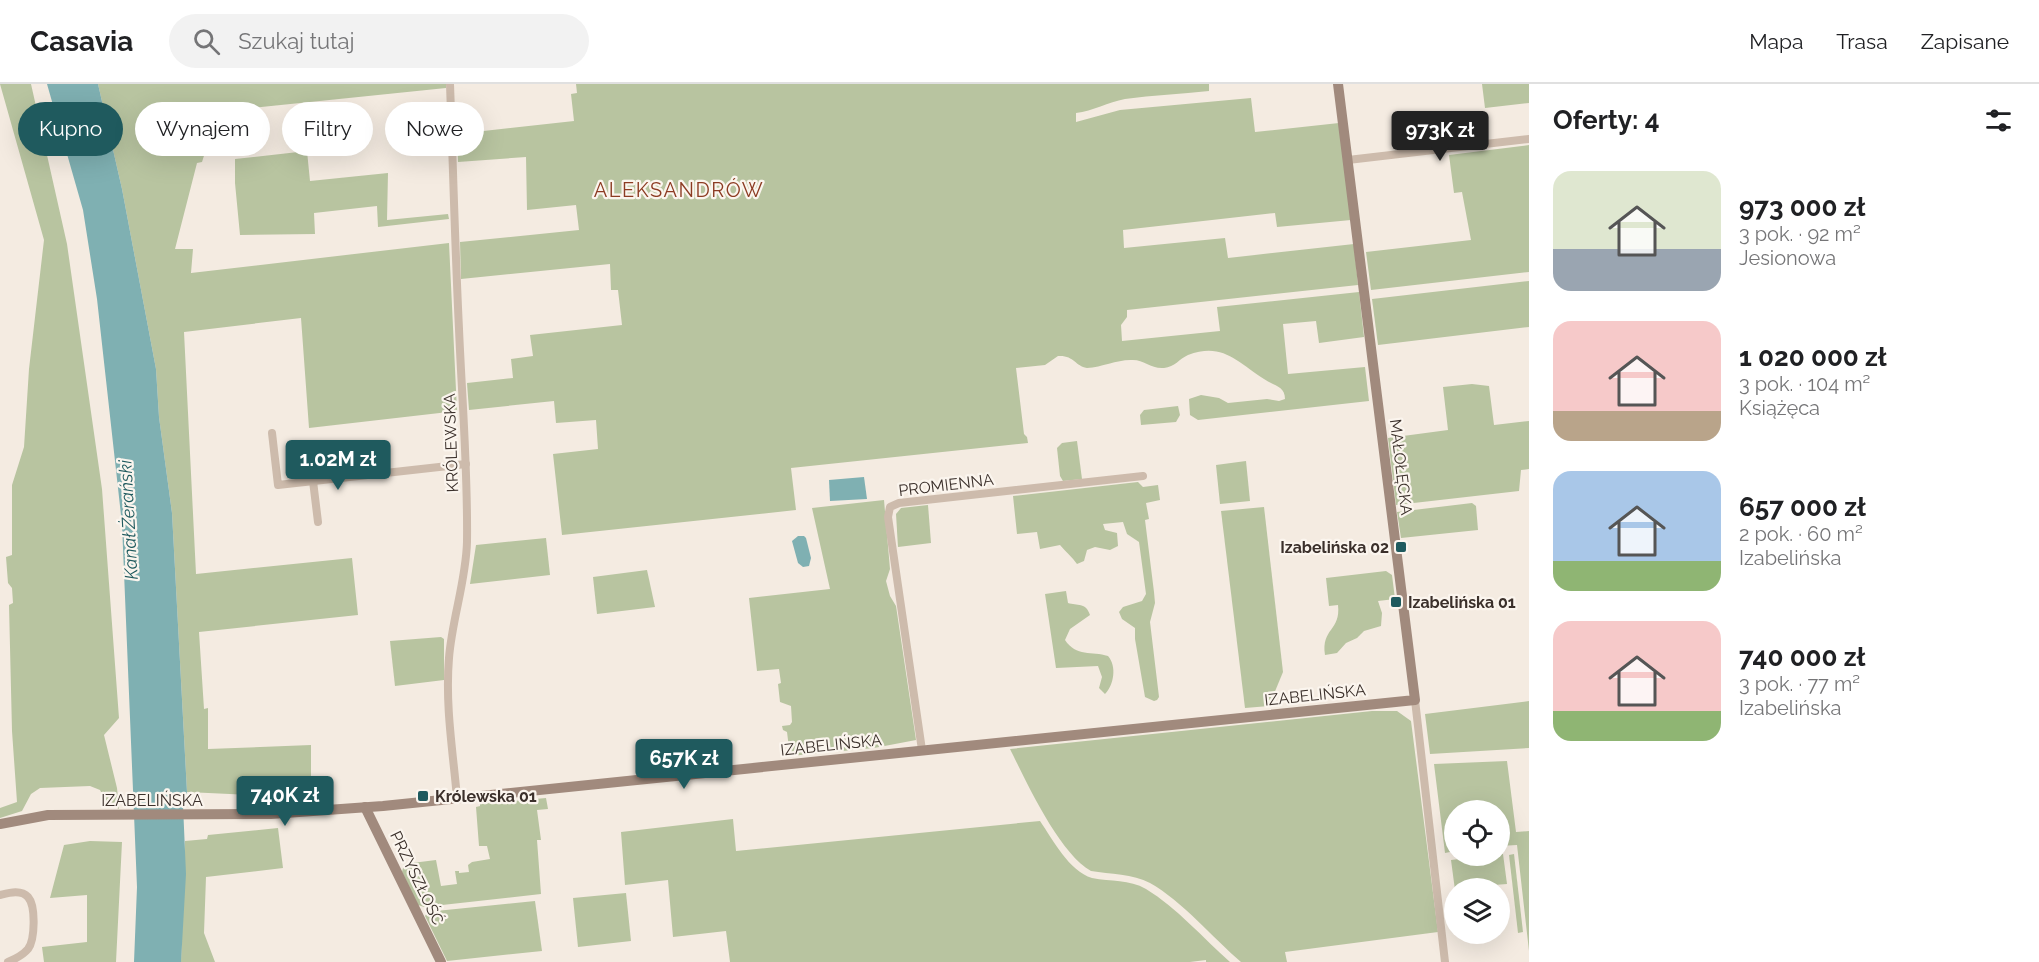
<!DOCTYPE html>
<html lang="pl">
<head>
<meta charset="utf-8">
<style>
	:root { --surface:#fff; --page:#f2f2f2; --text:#202124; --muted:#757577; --line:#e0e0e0; --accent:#1f5a5e }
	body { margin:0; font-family:Raleway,sans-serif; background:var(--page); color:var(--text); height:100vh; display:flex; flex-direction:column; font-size:22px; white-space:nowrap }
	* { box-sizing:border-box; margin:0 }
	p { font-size:20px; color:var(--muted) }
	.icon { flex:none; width:33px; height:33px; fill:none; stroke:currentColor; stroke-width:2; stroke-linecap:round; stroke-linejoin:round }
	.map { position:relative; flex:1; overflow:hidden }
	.side { display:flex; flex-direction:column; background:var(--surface); width:510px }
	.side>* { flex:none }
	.guide { position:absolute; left:18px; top:18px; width:570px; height:54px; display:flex; gap:12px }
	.fabs { position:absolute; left:1444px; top:716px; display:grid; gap:12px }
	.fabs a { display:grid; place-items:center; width:66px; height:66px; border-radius:50%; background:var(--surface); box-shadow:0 6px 24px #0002; font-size:30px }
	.price { position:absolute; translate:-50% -51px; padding:0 14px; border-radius:6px; background:var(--accent); color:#fff; font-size:20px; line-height:39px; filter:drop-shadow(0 2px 3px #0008) }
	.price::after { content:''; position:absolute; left:50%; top:36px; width:18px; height:14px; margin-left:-9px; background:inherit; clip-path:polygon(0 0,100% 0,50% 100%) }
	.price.active { background:#222; color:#fff }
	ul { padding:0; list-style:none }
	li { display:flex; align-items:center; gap:18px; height:150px; padding:0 24px }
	li span { display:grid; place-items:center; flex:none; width:168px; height:120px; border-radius:18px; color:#555 }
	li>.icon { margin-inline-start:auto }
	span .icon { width:72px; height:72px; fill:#fffc; stroke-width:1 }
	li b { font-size:26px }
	h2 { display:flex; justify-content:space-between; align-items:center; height:72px; padding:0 24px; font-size:26px }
	.tag { padding:0 21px; border-radius:27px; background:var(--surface); box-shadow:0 6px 24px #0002; font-size:21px; line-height:54px }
	.tag.active { background:var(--accent); color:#fff }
	header { display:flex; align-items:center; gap:36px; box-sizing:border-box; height:84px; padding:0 30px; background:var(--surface); border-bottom:2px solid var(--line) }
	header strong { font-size:28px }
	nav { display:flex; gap:33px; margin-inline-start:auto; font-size:21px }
	.search { width:420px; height:54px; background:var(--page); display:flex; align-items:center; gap:15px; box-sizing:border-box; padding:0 21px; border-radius:33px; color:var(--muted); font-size:22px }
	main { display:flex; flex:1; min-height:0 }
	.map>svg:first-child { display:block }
	.green { fill:#b8c4a0 }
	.water { fill:#7fb0b2 }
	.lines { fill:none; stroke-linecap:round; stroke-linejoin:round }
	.street { stroke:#cdbbac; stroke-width:8 }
	.secondary { stroke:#a18a7d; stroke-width:10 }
	.poi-dot { fill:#1f5a5e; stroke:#fbf5ee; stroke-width:2 }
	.labels { text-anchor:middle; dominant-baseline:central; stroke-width:4.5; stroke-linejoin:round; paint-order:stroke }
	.street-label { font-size:16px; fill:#3b302b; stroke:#fbf5ee }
	.poi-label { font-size:16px; font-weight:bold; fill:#3b302b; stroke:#fbf5ee; text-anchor:start }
	.water-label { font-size:18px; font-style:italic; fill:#1f5a5e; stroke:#fbf5ee }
	.quarter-label { font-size:20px; letter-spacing:1.5px; fill:#8c3b22; stroke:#fbf5ee }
</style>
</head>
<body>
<header>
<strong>Casavia</strong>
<div class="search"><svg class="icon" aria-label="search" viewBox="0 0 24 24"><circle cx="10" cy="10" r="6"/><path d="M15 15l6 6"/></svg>Szukaj tutaj</div>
<nav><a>Mapa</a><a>Trasa</a><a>Zapisane</a></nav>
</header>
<main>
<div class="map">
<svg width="1529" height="878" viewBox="0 0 1529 878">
	<rect width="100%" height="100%" fill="#f4ebe1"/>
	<g class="green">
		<path d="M 0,0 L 31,0 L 67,160 L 102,405 L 119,634 L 104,651 L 117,704 L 119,725 L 106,717 L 100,706 L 90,702 L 40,704 L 31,710 L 22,727 L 0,734 L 0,724 L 17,718 L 12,647 L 9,521 L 13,519 L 12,504 L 8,499 L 6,473 L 12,471 L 12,401 L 24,363 L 29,285 L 44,156 Z"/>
		<path d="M 98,0 L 446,0 L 446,4 L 221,27 L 215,51 L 210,53 L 202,78 L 197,79 L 175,165 L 193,165 L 191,189 L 449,159 L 457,327 L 309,344 L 301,234 L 184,248 L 196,490 L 352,474 L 358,531 L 199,548 L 204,625 L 208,624 L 208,665 L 311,661 L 311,714 L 187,708 L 172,429 L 159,333 L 156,285 L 122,105 Z"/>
		<path d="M 576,0 L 1209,0 L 1209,7 C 1181,10 1153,11 1125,15 C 1108,18 1093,27 1076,29 L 1076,38 L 1120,26 L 1251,14 L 1255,48 L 1339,39 L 1351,136 L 1277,143 L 1275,129 L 1123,146 L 1124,164 L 1225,154 L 1228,174 L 1354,160 L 1358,201 L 1127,226 L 1127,233 L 1121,241 L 1122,257 L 1220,247 L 1217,223 L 1359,208 L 1364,253 L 1319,259 L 1316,237 L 1283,240 L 1288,290 L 1365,283 L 1369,317 L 1198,336 L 1190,331 L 1189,315 L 1201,311 L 1219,314 L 1228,319 L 1267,315 L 1279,317 L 1285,315 C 1285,302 1274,302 1264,295 C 1237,278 1223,258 1188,271 C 1179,275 1175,283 1164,284 C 1151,285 1144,276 1133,276 C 1118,275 1103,283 1087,284 C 1075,282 1074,271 1058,272 L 1045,281 L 1016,284 L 1024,350 L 1027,353 L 1028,359 L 791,384 L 796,426 L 562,451 L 553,370 L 598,365 L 596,336 L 556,339 L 554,317 L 469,326 L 467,299 L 513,294 L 511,275 L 533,272 L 530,251 L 622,241 L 618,206 L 611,206 L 610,180 L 461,195 L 460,158 L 579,146 L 576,121 L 527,126 L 526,73 L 458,78 L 457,50 L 574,37 L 571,10 L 577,9 Z"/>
		<path d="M 1482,0 L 1529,0 L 1529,19 L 1485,24 Z"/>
		<path d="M 1529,61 L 1529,188 L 1371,206 L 1366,168 L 1471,156 L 1462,108 L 1454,109 L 1449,71 Z"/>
		<path d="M 307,67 L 310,97 L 388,89 L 387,136 L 448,130 L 449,135 L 378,143 L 377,122 L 314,129 L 315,150 L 240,151 L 235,99 L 235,75 Z"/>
		<path d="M 1529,197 L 1529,243 L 1378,261 L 1372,215 Z"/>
		<path d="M 1472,300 L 1489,302 L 1494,341 L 1529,337 L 1529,385 L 1521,386 L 1519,407 L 1396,421 L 1388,354 L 1448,346 L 1443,303 Z"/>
		<path d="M 1178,322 L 1180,331 L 1176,338 L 1141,341 L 1140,331 L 1144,326 Z"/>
		<path d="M 1077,357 L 1082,395 L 1063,397 L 1060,392 L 1057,364 L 1062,359 Z"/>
		<path d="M 1246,377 L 1250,417 L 1220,420 L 1216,381 Z"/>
		<path d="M 1138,398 L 1143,403 L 1158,401 L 1160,416 L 1146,419 L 1149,435 L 1145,436 L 1154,508 L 1155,519 L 1150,538 L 1159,613 L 1157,616 L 1154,617 L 1145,613 L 1135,555 L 1135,544 L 1122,535 L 1119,528 L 1123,523 L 1142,517 L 1146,510 L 1139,458 L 1127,450 L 1123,438 L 1103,440 L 1105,446 L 1117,449 L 1118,462 L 1110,466 L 1095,463 L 1087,466 L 1084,477 L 1077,480 C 1072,473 1066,468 1060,461 L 1040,465 L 1037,448 L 1017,450 L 1013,412 Z"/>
		<path d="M 884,416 L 890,485 L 886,497 L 890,512 L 896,522 L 916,656 L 874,664 L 790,672 L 787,648 L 783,646 L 782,642 L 790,641 L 792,638 L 791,622 L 780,618 L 778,600 L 781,599 L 779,585 L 757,587 L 749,514 L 830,505 L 812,424 Z"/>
		<path d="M 1472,419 L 1476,422 L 1478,446 L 1401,454 L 1397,428 Z"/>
		<path d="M 928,421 L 931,459 L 898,463 L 896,430 L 901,424 Z"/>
		<path d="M 1264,423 L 1283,588 L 1269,622 L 1245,624 L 1221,427 Z"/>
		<path d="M 546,454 L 550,491 L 470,500 L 476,461 Z"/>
		<path d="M 647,486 L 655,523 L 597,530 L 593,493 Z"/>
		<path d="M 1386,487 L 1392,491 L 1395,515 L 1378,517 L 1382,529 L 1381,542 L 1364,547 L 1357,554 L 1346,559 L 1337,569 L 1325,571 C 1321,544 1341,547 1338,521 L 1329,522 L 1326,494 Z"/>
		<path d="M 1066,507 L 1068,519 C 1077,522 1086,518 1090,531 L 1070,545 L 1065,556 C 1076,573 1092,567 1108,572 C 1117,582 1114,601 1105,610 L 1099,604 L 1102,593 L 1098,582 L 1056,584 L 1045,510 Z"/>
		<path d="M 441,553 L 444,555 L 444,596 L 395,602 L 390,557 Z"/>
		<path d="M 1529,617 L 1529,664 L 1430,670 L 1425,630 Z"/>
		<path d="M 1372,627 L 1397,627 L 1411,637 L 1438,848 L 1285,868 L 1287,878 L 1241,878 C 1213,854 1182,817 1150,799 C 1133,790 1110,790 1091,787 C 1059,769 1027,699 1010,665 Z"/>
		<path d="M 1507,677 L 1516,748 L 1529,747 L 1529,867 L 1517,761 L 1500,762 L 1500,726 L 1455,726 L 1455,767 L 1445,769 L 1434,680 Z"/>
		<path d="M 546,714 L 548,725 L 537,726 L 541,756 L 537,756 L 541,810 L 424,823 L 418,821 L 402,788 L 404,780 L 436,776 L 441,802 L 457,800 L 455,787 L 459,787 L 459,789 L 469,788 L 468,781 L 472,778 L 490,775 L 487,762 L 479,762 L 476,723 L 480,722 L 480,720 Z"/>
		<path d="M 733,735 L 736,767 L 1040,737 C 1053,756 1069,787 1092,794 C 1111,798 1129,795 1146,805 C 1177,824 1203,854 1230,878 L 1206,878 L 1206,876 L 1190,878 L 730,878 L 726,847 L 673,853 L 668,796 L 625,801 L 621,748 Z"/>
		<path d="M 278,744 L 283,784 L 206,793 L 204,849 L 215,878 L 181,878 L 185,757 L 207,755 L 208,751 Z"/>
		<path d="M 90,757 L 122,758 L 116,878 L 44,878 L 42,863 L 87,858 L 87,811 L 50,814 L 64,761 Z"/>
		<path d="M 1500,770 L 1503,770 L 1507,800 L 1455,804 L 1455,806 L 1451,776 Z"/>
		<path d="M 1514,770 L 1523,848 L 1518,849 L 1509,771 Z"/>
		<path d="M 626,809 L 631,857 L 578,863 L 573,814 Z"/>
		<path d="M 535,817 L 542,867 L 447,877 L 425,832 L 427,829 L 436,827 Z"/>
	</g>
	<g class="water">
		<path d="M 47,0 L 98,0 L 122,105 L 156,285 L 159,333 L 172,429 L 187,708 L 183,721 L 186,790 L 181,878 L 134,878 L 137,803 L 122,440 L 97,215 L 83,126 Z"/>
		<path d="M 864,393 L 867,415 L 830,417 L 829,396 Z"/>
		<path d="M 798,452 L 804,452 L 806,454 L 811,474 L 809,482 L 803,483 L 798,479 L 792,457 Z"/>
	</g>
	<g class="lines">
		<g class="street">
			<path d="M 450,0 C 453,82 455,163 459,245 C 462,316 468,387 467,458 C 466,497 452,535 449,574 C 445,621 453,668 457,714"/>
			<path d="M 1348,76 L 1529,55"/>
			<path d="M 272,349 L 278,401 L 466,380"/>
			<path d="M 313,397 L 318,438"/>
			<path d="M 1415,616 L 1445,878"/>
			<path d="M 922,666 L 888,433 L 890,423 L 899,419 L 1143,392"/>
			<path d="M 0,811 C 8,809 21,805 28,813 C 36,822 35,856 28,865 C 23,871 15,875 8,878"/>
		</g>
		<g class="secondary">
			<path d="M 365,723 L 441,878"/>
			<path d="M 0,740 L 48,731 L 271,730 L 383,722 L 1415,616 L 1338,0"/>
		</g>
	</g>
	<g class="poi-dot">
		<rect x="1395" y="457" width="12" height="12" rx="3"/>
		<rect x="1390" y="512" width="12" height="12" rx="3"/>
		<rect x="417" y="706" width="12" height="12" rx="3"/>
	</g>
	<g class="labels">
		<g class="street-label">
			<text transform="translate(451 359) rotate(-92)">KRÓLEWSKA</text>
			<text transform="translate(1401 383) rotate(83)">MAŁOŁĘCKA</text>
			<text transform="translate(946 401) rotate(-7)">PROMIENNA</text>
			<text transform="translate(1315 611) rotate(-6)">IZABELIŃSKA</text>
			<text transform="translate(831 661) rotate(-6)">IZABELIŃSKA</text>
			<text x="152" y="716">IZABELIŃSKA</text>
			<text transform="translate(417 794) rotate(64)">PRZYSZŁOŚĆ</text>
		</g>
		<g class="poi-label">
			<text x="1389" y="463" text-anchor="end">Izabelińska 02</text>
			<text x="1408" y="518">Izabelińska 01</text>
			<text x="435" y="712">Królewska 01</text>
		</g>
		<g class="water-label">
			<text transform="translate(128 436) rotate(-93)">Kanał Żerański</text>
		</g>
		<g class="quarter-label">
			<text x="679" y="106">ALEKSANDRÓW</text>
		</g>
	</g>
</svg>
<div class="fabs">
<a><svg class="icon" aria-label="locate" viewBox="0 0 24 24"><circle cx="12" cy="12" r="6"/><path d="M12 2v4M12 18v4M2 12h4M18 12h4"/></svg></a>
<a><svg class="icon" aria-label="layers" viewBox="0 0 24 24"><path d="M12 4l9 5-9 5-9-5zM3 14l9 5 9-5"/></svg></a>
</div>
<b class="price active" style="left:1440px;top:78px">973K zł</b>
<b class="price" style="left:338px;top:407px">1.02M zł</b>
<b class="price" style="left:684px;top:706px">657K zł</b>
<b class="price" style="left:285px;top:743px">740K zł</b>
<div class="guide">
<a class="tag active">Kupno</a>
<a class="tag">Wynajem</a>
<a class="tag">Filtry</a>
<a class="tag">Nowe</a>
</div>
</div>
<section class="side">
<h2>Oferty: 4<svg class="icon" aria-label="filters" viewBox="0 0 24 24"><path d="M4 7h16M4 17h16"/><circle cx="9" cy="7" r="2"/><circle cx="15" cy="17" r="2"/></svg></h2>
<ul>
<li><span style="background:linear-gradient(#dfe7d0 65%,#9aa5b1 0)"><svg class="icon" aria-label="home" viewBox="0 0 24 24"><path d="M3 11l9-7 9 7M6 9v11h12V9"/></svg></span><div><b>973 000 zł</b><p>3 pok. · 92 m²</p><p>Jesionowa</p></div></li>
<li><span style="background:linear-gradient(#f6c9c9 75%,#b9a48a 0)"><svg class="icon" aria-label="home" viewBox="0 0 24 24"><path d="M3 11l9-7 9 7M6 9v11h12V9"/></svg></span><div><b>1 020 000 zł</b><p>3 pok. · 104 m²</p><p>Książęca</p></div></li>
<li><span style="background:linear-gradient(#a9c7e8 75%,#8fb573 0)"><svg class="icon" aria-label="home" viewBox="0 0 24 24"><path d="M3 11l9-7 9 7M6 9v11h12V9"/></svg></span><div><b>657 000 zł</b><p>2 pok. · 60 m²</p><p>Izabelińska</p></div></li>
<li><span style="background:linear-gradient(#f6c9c9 75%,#8fb573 0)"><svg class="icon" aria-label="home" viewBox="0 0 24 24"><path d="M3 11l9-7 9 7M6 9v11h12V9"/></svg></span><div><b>740 000 zł</b><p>3 pok. · 77 m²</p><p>Izabelińska</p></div></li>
</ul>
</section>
</main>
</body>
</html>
